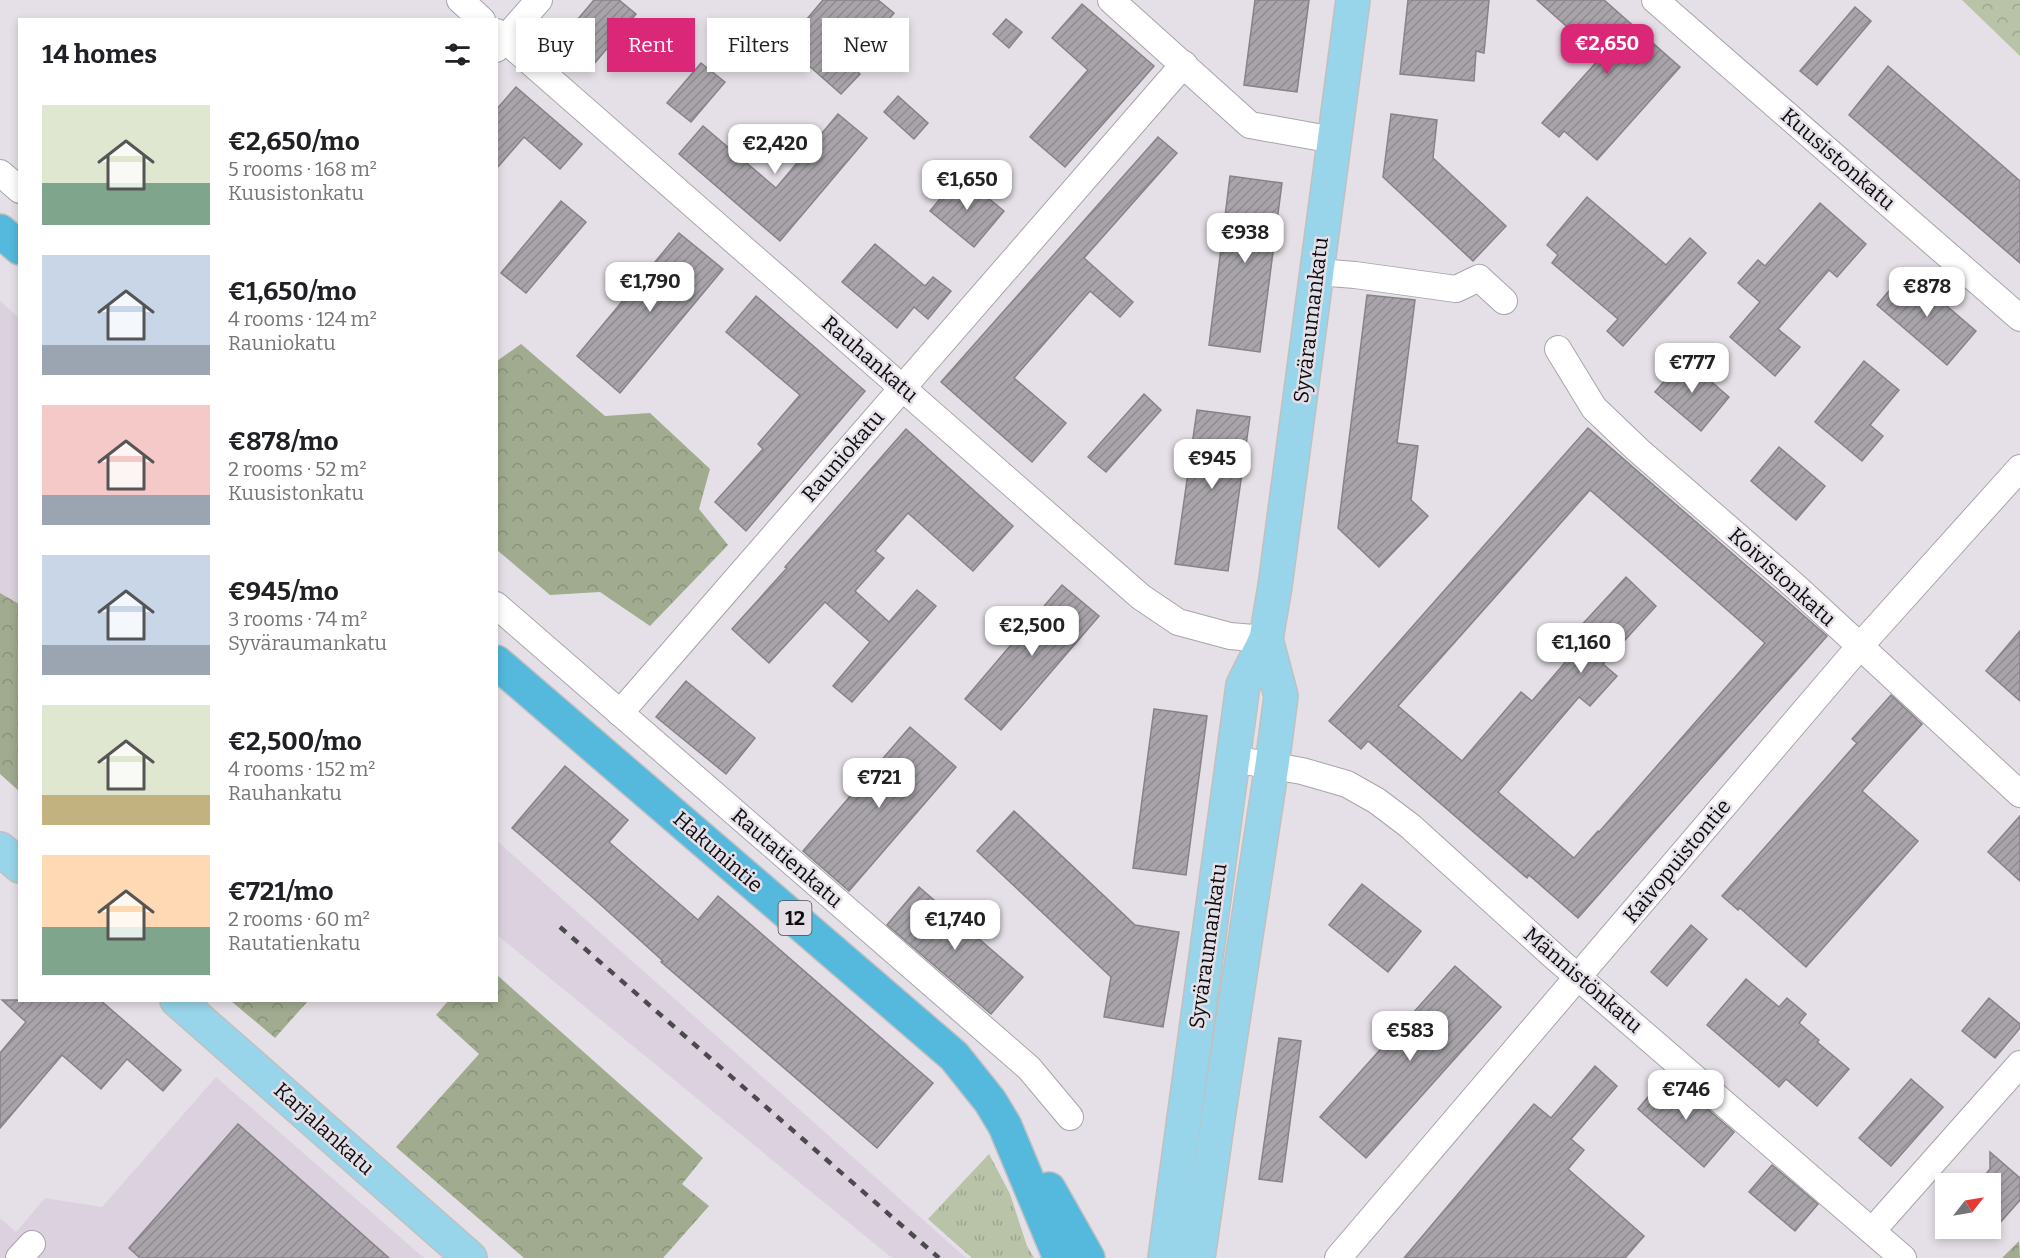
<!DOCTYPE html>
<html lang="en">
<head>
<meta charset="utf-8">
<style>
	:root { --surface:#fff; --page:#f6f6f6; --text:#202124; --muted:#757577; --accent:#db2777 }
	body { margin:0; font-family:Bitter,serif; background:var(--page); color:var(--text); height:100vh; display:flex; flex-direction:column; font-size:22px; white-space:nowrap }
	* { box-sizing:border-box; margin:0 }
	p { font-size:20px; color:var(--muted) }
	.icon { flex:none; width:33px; height:33px; fill:none; stroke:currentColor; stroke-width:2; stroke-linecap:round; stroke-linejoin:round }
	.map { position:relative; flex:1; overflow:hidden }
	.sheet { position:absolute; left:18px; top:18px; width:480px; height:984px; display:flex; flex-direction:column; background:var(--surface); border-radius:0px; box-shadow:0 3px 9px #0003 }
	.sheet>* { flex:none }
	.guide { position:absolute; left:516px; top:18px; width:570px; height:54px; display:flex; gap:12px }
	.needle { width:39px; rotate:59deg }
	.fabs { position:absolute; left:1935px; top:1173px; display:grid; gap:12px }
	.fabs a { display:grid; place-items:center; width:66px; height:66px; border-radius:0px; background:var(--surface); box-shadow:0 3px 9px #0003; font-size:30px }
	.price { position:absolute; translate:-50% -51px; padding:0 14px; border-radius:12px; background:#fff; color:#222; font-size:20px; line-height:39px; filter:drop-shadow(0 2px 3px #0008) }
	.price::after { content:''; position:absolute; left:50%; top:36px; width:18px; height:14px; margin-left:-9px; background:inherit; clip-path:polygon(0 0,100% 0,50% 100%) }
	.price.on { background:var(--accent); color:#fff }
	ul { padding:0; list-style:none }
	li { display:flex; align-items:center; gap:18px; height:150px; padding:0 24px }
	li span { display:grid; place-items:center; flex:none; width:168px; height:120px; border-radius:0px; color:#555 }
	li>.icon { margin-inline-start:auto }
	span .icon { width:72px; height:72px; fill:#fffc; stroke-width:1 }
	li b { font-size:26px }
	h2 { display:flex; justify-content:space-between; align-items:center; height:72px; padding:0 24px; font-size:26px }
	.pill { padding:0 21px; border-radius:0px; background:var(--surface); box-shadow:0 3px 9px #0003; font-size:21px; line-height:54px }
	.pill.on { background:var(--accent); color:#fff }
	.map>svg:first-child { display:block }
	.built { fill:#dcd2df }
	.grass { fill:url(#grass-tufts) }
	.forest { fill:url(#forest-crowns) }
	.park { fill:url(#park-crowns) }
	.building { fill:url(#building-hatch); stroke:#868288; stroke-width:1.5; fill-rule:evenodd }
	.lines { fill:none; stroke-linecap:round; stroke-linejoin:round }
	.minor-casing { stroke:#a8a4aa; stroke-width:28 }
	.major-casing { stroke:#c0c0c0; stroke-width:36 }
	.highway-casing { stroke:#c0c0c0; stroke-width:36 }
	.minor { stroke:#fff; stroke-width:26 }
	.major { stroke:#98d5eb; stroke-width:33 }
	.highway { stroke:#54b9dd; stroke-width:33 }
	.rail { stroke:#4d4a4e; stroke-width:4.5; stroke-dasharray:8 8; stroke-linecap:butt }
	.labels { text-anchor:middle; dominant-baseline:central; stroke-width:5; stroke-linejoin:round; paint-order:stroke }
	.shield { fill:#e5e0e7; stroke:#4e4b4e; stroke-width:1.5 }
	.shield-label { font-size:20px; font-weight:bold; fill:#0d0b0d }
	.street-label { font-size:21px; fill:#0d0b0d; stroke:#e5e0e7 }
</style>
</head>
<body>
<div class="map">
<svg width="2020" height="1258" viewBox="0 0 2020 1258">
	<defs>
		<pattern id="grass-tufts" width="24" height="20" patternUnits="userSpaceOnUse" patternTransform="scale(1.5)"><rect width="24" height="20" fill="#b8c3a7"/><path d="M3 7l-1-3M5 7V3M7 7l1-3M15 17l-1-3M17 17v-4M19 17l1-3" fill="none" stroke="#9da68f"/></pattern>
		<pattern id="forest-crowns" width="20" height="18" patternUnits="userSpaceOnUse" patternTransform="scale(1.5)"><rect width="20" height="18" fill="#a1ab90"/><path d="M2 6a3 3 0 1 1 6 0M12 15a3 3 0 1 1 6 0" fill="none" stroke="#89927b"/></pattern>
		<pattern id="park-crowns" width="20" height="18" patternUnits="userSpaceOnUse" patternTransform="scale(1.5)"><rect width="20" height="18" fill="#b8c3a7"/><path d="M2 6a3 3 0 1 1 6 0M12 15a3 3 0 1 1 6 0" fill="none" stroke="#9da68f"/></pattern>
		<pattern id="building-hatch" width="6" height="6" patternUnits="userSpaceOnUse" patternTransform="scale(1.5)"><rect width="6" height="6" fill="#a8a4aa"/><path d="M-1 1l2-2M0 6l6-6M5 7l2-2" fill="none" stroke="#8f8c91"/></pattern>
	</defs>
	<rect width="100%" height="100%" fill="#e5e0e7"/>
	<g class="built">
		<path d="M 0,301 L 19,318 L 19,604 L 0,593 Z"/>
		<path d="M 496,840 L 891,1191 L 966,1258 L 892,1258 L 497,935 Z"/>
		<path d="M 216,1077 L 424,1258 L 0,1258 L 0,1218 L 16,1232 L 45,1198 L 102,1207 Z"/>
	</g>
	<path class="grass" d="M 989,1154 L 1010,1194 L 1027,1246 L 1034,1258 L 972,1258 L 928,1219 Z"/>
	<g class="forest">
		<path d="M 521,344 L 605,416 L 650,413 L 710,469 L 699,509 L 728,545 L 650,626 L 600,592 L 550,595 L 497,550 L 497,361 Z"/>
		<path d="M 0,593 L 19,604 L 19,791 L 0,774 Z"/>
		<path d="M 497,975 L 703,1158 L 682,1184 L 709,1206 L 663,1258 L 524,1258 L 396,1147 L 479,1054 L 436,1015 L 448,1001 L 496,1000 Z"/>
		<path d="M 231,1001 L 308,1001 L 275,1038 Z"/>
		<path d="M 2019,1241 L 2020,1258 L 2002,1258 Z"/>
	</g>
	<path class="park" d="M 1962,0 L 2020,0 L 2020,56 Z"/>
	<g class="building">
		<path d="M 594,0 L 619,0 L 636,14 L 588,71 L 556,45 Z"/>
		<path d="M 823,0 L 878,0 L 894,13 L 850,65 L 860,74 L 841,94 L 790,49 L 806,30 L 801,26 Z"/>
		<path d="M 1255,0 L 1309,0 L 1297,92 L 1244,85 Z"/>
		<path d="M 1408,0 L 1489,0 L 1484,53 L 1476,51 L 1474,81 L 1400,74 Z"/>
		<path d="M 1537,0 L 1604,0 L 1680,67 L 1597,160 L 1564,131 L 1559,137 L 1542,123 L 1601,57 Z"/>
		<path d="M 1082,4 L 1154,66 L 1065,167 L 1030,137 L 1088,70 L 1052,38 Z"/>
		<path d="M 1855,7 L 1871,21 L 1817,85 L 1800,71 Z"/>
		<path d="M 1006,19 L 1022,32 L 1009,48 L 993,34 Z"/>
		<path d="M 701,63 L 725,82 L 691,122 L 667,103 Z"/>
		<path d="M 1888,66 L 2020,181 L 2020,263 L 1849,115 Z"/>
		<path d="M 516,87 L 582,144 L 560,169 L 524,137 L 496,169 L 496,110 Z"/>
		<path d="M 898,96 L 928,123 L 914,139 L 884,112 Z"/>
		<path d="M 838,114 L 867,138 L 780,241 L 679,154 L 703,126 L 776,188 Z"/>
		<path d="M 1391,114 L 1437,120 L 1433,158 L 1506,226 L 1473,261 L 1383,177 Z"/>
		<path d="M 1158,137 L 1177,153 L 1084,258 L 1133,302 L 1120,317 L 1090,291 L 1014,378 L 1066,423 L 1032,462 L 941,382 Z"/>
		<path d="M 960,175 L 1004,211 L 974,247 L 930,211 Z"/>
		<path d="M 1230,176 L 1282,183 L 1260,352 L 1209,345 Z"/>
		<path d="M 1587,197 L 1666,265 L 1690,238 L 1706,253 L 1623,346 L 1607,331 L 1618,319 L 1552,263 L 1558,255 L 1547,245 Z"/>
		<path d="M 561,201 L 586,222 L 526,293 L 501,273 Z"/>
		<path d="M 1820,203 L 1866,244 L 1837,277 L 1829,270 L 1778,329 L 1800,347 L 1775,376 L 1730,337 L 1760,302 L 1738,283 L 1758,260 L 1765,266 Z"/>
		<path d="M 679,233 L 723,269 L 620,393 L 577,356 Z"/>
		<path d="M 875,244 L 925,286 L 933,277 L 951,291 L 928,319 L 914,307 L 897,328 L 842,282 Z"/>
		<path d="M 1906,271 L 1976,331 L 1947,365 L 1877,305 Z"/>
		<path d="M 1367,295 L 1415,300 L 1397,443 L 1418,446 L 1411,500 L 1428,516 L 1379,567 L 1338,528 Z"/>
		<path d="M 756,296 L 865,391 L 746,531 L 715,502 L 763,449 L 758,444 L 800,395 L 726,332 Z"/>
		<path d="M 1684,358 L 1729,397 L 1701,431 L 1655,392 Z"/>
		<path d="M 1864,361 L 1899,390 L 1870,425 L 1883,436 L 1862,461 L 1815,422 Z"/>
		<path d="M 1144,394 L 1161,410 L 1106,472 L 1088,457 Z"/>
		<path d="M 1197,410 L 1250,417 L 1228,571 L 1175,564 Z"/>
		<path d="M 1588,428 L 1827,636 L 1578,918 L 1529,875 L 1527,878 L 1368,741 L 1361,749 L 1329,721 ZM 1590,490 L 1765,643 L 1599,832 L 1598,831 L 1574,858 L 1498,792 L 1579,697 L 1590,706 L 1617,676 L 1603,664 L 1656,606 L 1626,577 L 1578,629 L 1587,637 L 1532,701 L 1521,692 L 1462,761 L 1398,706 Z"/>
		<path d="M 906,429 L 1013,526 L 973,571 L 908,513 L 875,551 L 884,558 L 855,591 L 889,622 L 917,590 L 936,606 L 852,702 L 833,686 L 870,642 L 825,602 L 769,663 L 732,629 L 787,568 L 785,567 Z"/>
		<path d="M 1779,447 L 1825,486 L 1796,520 L 1751,481 Z"/>
		<path d="M 1062,585 L 1099,616 L 1001,730 L 965,699 Z"/>
		<path d="M 2020,631 L 2020,701 L 1986,671 Z"/>
		<path d="M 686,681 L 755,738 L 726,774 L 656,717 Z"/>
		<path d="M 1891,695 L 1922,724 L 1862,791 L 1918,841 L 1806,967 L 1740,908 L 1738,910 L 1722,896 L 1857,743 L 1852,739 Z"/>
		<path d="M 1154,709 L 1207,716 L 1186,875 L 1133,868 Z"/>
		<path d="M 910,727 L 956,767 L 849,891 L 803,851 Z"/>
		<path d="M 565,766 L 628,820 L 609,842 L 698,920 L 718,896 L 933,1083 L 877,1148 L 661,962 L 663,961 L 591,896 L 512,828 Z"/>
		<path d="M 1014,811 L 1135,925 L 1179,932 L 1163,1027 L 1104,1017 L 1111,977 L 977,851 Z"/>
		<path d="M 2020,816 L 2020,881 L 1988,852 Z"/>
		<path d="M 1362,884 L 1421,931 L 1388,972 L 1329,925 Z"/>
		<path d="M 919,887 L 1023,977 L 991,1014 L 887,925 Z"/>
		<path d="M 1691,925 L 1707,939 L 1667,986 L 1651,972 Z"/>
		<path d="M 1455,966 L 1501,1007 L 1366,1158 L 1320,1117 Z"/>
		<path d="M 1746,979 L 1779,1007 L 1787,998 L 1806,1014 L 1799,1023 L 1819,1040 L 1817,1042 L 1849,1069 L 1817,1106 L 1786,1079 L 1779,1087 L 1707,1025 Z"/>
		<path d="M 1989,998 L 2020,1024 L 2020,1028 L 1995,1058 L 1962,1031 Z"/>
		<path d="M 2,1000 L 100,1000 L 181,1070 L 163,1091 L 127,1059 L 101,1089 L 62,1055 L 0,1128 L 0,1053 L 26,1022 Z"/>
		<path d="M 1279,1038 L 1301,1041 L 1282,1182 L 1259,1179 Z"/>
		<path d="M 1595,1066 L 1617,1086 L 1571,1139 L 1584,1150 L 1568,1169 L 1644,1236 L 1625,1258 L 1404,1258 L 1534,1104 L 1551,1118 Z"/>
		<path d="M 1667,1074 L 1734,1132 L 1704,1167 L 1638,1109 Z"/>
		<path d="M 1911,1079 L 1943,1107 L 1891,1166 L 1859,1138 Z"/>
		<path d="M 238,1124 L 389,1258 L 140,1258 L 129,1248 Z"/>
		<path d="M 1990,1152 L 2020,1178 L 2020,1200 L 1990,1234 L 1990,1184 L 1978,1184 L 1990,1169 Z"/>
		<path d="M 1772,1165 L 1818,1204 L 1795,1231 L 1749,1192 Z"/>
	</g>
	<g class="lines">
		<g class="minor-casing">
			<g id="minor">
				<path d="M 460,0 L 482,20"/>
				<path d="M 1111,0 L 1250,125 L 1334,140"/>
				<path d="M 1655,0 L 2020,318"/>
				<path d="M 496,32 L 1141,597 L 1178,622 L 1230,636 L 1266,639"/>
				<path d="M 496,49 L 539,0"/>
				<path d="M 0,173 L 20,190"/>
				<path d="M 1317,272 L 1355,275 L 1456,289 L 1479,278 L 1504,301"/>
				<path d="M 1558,349 L 1594,408 L 1638,450 L 1796,587 L 2020,794"/>
				<path d="M 496,605 L 1029,1068 L 1070,1117"/>
				<path d="M 620,713 L 1184,64"/>
				<path d="M 1233,759 L 1302,771 L 1347,784 L 1377,801 L 1410,826 L 1557,959 L 1903,1258"/>
				<path d="M 1872,1231 L 2020,1064"/>
				<path d="M 19,1258 L 32,1244"/>
				<path d="M 1338,1258 L 1860,646 L 2020,468"/>
			</g>
		</g>
		<g class="major-casing">
			<g id="major">
				<path d="M 0,849 L 20,866"/>
				<path d="M 177,1000 L 470,1258"/>
				<path d="M 1165,1258 L 1243,685 L 1266,639 L 1275,586 L 1353,0"/>
				<path d="M 1198,1258 L 1218,1118 L 1272,765 L 1281,696 L 1266,639"/>
			</g>
		</g>
		<g class="highway-casing">
			<g id="highway">
				<path d="M 0,231 L 20,248"/>
				<path d="M 496,662 L 954,1056 L 990,1101 L 1005,1126 L 1060,1258"/>
				<path d="M 1049,1189 L 1088,1258"/>
			</g>
		</g>
		<use href="#minor" class="minor"/>
		<use href="#major" class="major"/>
		<use href="#highway" class="highway"/>
		<path class="rail" d="M 560,927 L 939,1258"/>
	</g>
	<g class="labels">
		<rect class="shield" x="778.5" y="901" width="33" height="34" rx="4.5"/>
		<g class="shield-label">
			<text x="795" y="918">12</text>
		</g>
		<g class="street-label">
			<text transform="translate(1838 159) rotate(41)">Kuusistonkatu</text>
			<text transform="translate(1311 320) rotate(-83)">Syväraumankatu</text>
			<text transform="translate(870 359) rotate(41)">Rauhankatu</text>
			<text transform="translate(843 456) rotate(-49)">Rauniokatu</text>
			<text transform="translate(1782 577) rotate(42)">Koivistonkatu</text>
			<text transform="translate(718 852) rotate(41)">Hakunintie</text>
			<text transform="translate(787 858) rotate(41)">Rautatienkatu</text>
			<text transform="translate(1677 861) rotate(-50)">Kaivopuistontie</text>
			<text transform="translate(1208 946) rotate(-82)">Syväraumankatu</text>
			<text transform="translate(1583 980) rotate(41)">Männistönkatu</text>
			<text transform="translate(324 1129) rotate(42)">Karjalankatu</text>
		</g>
	</g>
</svg>
<div class="fabs">
<a><svg class="needle" viewBox="-14 -14 28 28"><path d="M0-13l5 13h-10z" fill="#e53935"/><path d="M0 13l5-13h-10z" fill="#757577"/></svg></a>
</div>
<b class="price on" style="left:1607px;top:75px">€2,650</b>
<b class="price" style="left:775px;top:175px">€2,420</b>
<b class="price" style="left:967px;top:211px">€1,650</b>
<b class="price" style="left:1245px;top:264px">€938</b>
<b class="price" style="left:650px;top:313px">€1,790</b>
<b class="price" style="left:1927px;top:318px">€878</b>
<b class="price" style="left:1692px;top:394px">€777</b>
<b class="price" style="left:1212px;top:490px">€945</b>
<b class="price" style="left:1032px;top:657px">€2,500</b>
<b class="price" style="left:1581px;top:674px">€1,160</b>
<b class="price" style="left:879px;top:809px">€721</b>
<b class="price" style="left:955px;top:951px">€1,740</b>
<b class="price" style="left:1410px;top:1062px">€583</b>
<b class="price" style="left:1686px;top:1121px">€746</b>
<div class="guide">
<a class="pill">Buy</a>
<a class="pill on">Rent</a>
<a class="pill">Filters</a>
<a class="pill">New</a>
</div>
<section class="sheet">
<h2>14 homes<svg class="icon" aria-label="filters" viewBox="0 0 24 24"><path d="M4 7h16M4 17h16"/><circle cx="9" cy="7" r="2"/><circle cx="15" cy="17" r="2"/></svg></h2>
<ul>
<li><span style="background:linear-gradient(#dfe7d0 65%,#7fa58c 0)"><svg class="icon" aria-label="home" viewBox="0 0 24 24"><path d="M3 11l9-7 9 7M6 9v11h12V9"/></svg></span><div><b>€2,650/mo</b><p>5 rooms · 168 m²</p><p>Kuusistonkatu</p></div></li>
<li><span style="background:linear-gradient(#c9d6e8 75%,#9aa5b1 0)"><svg class="icon" aria-label="home" viewBox="0 0 24 24"><path d="M3 11l9-7 9 7M6 9v11h12V9"/></svg></span><div><b>€1,650/mo</b><p>4 rooms · 124 m²</p><p>Rauniokatu</p></div></li>
<li><span style="background:linear-gradient(#f6c9c9 75%,#9aa5b1 0)"><svg class="icon" aria-label="home" viewBox="0 0 24 24"><path d="M3 11l9-7 9 7M6 9v11h12V9"/></svg></span><div><b>€878/mo</b><p>2 rooms · 52 m²</p><p>Kuusistonkatu</p></div></li>
<li><span style="background:linear-gradient(#c9d6e8 75%,#9aa5b1 0)"><svg class="icon" aria-label="home" viewBox="0 0 24 24"><path d="M3 11l9-7 9 7M6 9v11h12V9"/></svg></span><div><b>€945/mo</b><p>3 rooms · 74 m²</p><p>Syväraumankatu</p></div></li>
<li><span style="background:linear-gradient(#dfe7d0 75%,#c2b280 0)"><svg class="icon" aria-label="home" viewBox="0 0 24 24"><path d="M3 11l9-7 9 7M6 9v11h12V9"/></svg></span><div><b>€2,500/mo</b><p>4 rooms · 152 m²</p><p>Rauhankatu</p></div></li>
<li><span style="background:linear-gradient(#ffd9b3 60%,#7fa58c 0)"><svg class="icon" aria-label="home" viewBox="0 0 24 24"><path d="M3 11l9-7 9 7M6 9v11h12V9"/></svg></span><div><b>€721/mo</b><p>2 rooms · 60 m²</p><p>Rautatienkatu</p></div></li>
</ul>
</section>
</div>
</body>
</html>
